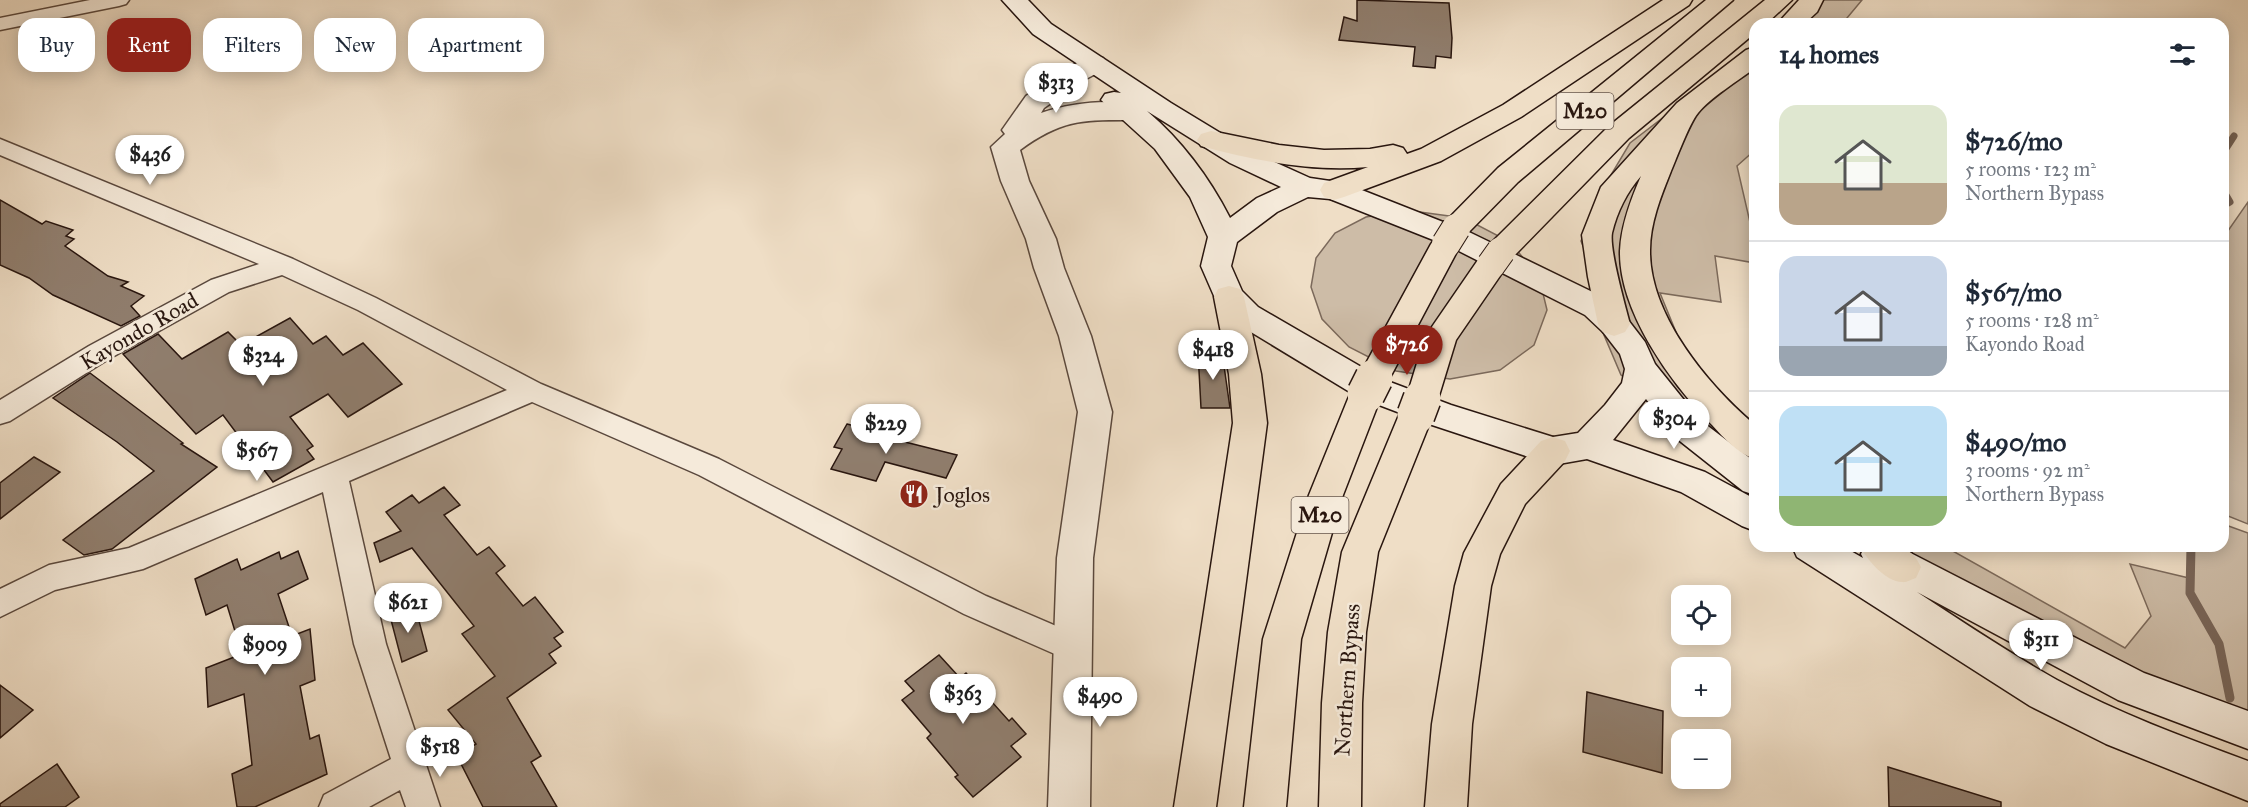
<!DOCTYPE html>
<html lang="en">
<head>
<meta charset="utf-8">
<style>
	:root { --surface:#fff; --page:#f2f2f3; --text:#1f2937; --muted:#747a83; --line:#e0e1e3; --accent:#8f2418 }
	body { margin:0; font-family:"IM FELL Great Primer",serif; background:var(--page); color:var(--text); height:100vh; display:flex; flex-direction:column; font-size:22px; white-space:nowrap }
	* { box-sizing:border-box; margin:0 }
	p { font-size:20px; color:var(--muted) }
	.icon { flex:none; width:33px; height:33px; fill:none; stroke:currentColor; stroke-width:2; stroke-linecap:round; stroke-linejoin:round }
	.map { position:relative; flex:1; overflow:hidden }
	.details { position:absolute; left:1749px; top:18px; width:480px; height:534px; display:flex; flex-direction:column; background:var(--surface); border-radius:18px; box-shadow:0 3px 15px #0003 }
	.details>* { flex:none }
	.hud { position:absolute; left:18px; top:18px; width:570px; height:54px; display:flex; gap:12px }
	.fabs { position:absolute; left:1671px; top:585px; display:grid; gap:12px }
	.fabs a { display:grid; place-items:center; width:60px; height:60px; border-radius:12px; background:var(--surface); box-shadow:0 3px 15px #0003; font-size:30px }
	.price { position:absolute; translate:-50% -51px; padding:0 14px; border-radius:21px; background:#fff; color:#222; font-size:20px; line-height:39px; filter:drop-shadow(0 2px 3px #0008) }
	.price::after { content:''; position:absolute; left:50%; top:36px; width:18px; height:14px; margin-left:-9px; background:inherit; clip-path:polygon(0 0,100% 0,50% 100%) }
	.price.on { background:var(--accent); color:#fff }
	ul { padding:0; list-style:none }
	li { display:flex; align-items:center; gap:18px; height:150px; padding:0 30px }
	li+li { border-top:2px solid var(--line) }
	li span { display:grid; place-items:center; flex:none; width:168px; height:120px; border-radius:18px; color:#555 }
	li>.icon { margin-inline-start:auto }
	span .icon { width:72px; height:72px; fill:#fffc; stroke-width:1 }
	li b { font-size:26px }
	h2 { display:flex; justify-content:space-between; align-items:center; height:72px; padding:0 30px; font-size:26px }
	.tag { padding:0 21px; border-radius:18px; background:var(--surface); box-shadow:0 3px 15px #0003; font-size:21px; line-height:54px }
	.tag.on { background:var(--accent); color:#fff }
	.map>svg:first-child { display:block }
	.green { fill:#cdbca7; stroke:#7b695b; stroke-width:1.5 }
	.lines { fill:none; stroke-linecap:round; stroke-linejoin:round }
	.stream-far1 { stroke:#786558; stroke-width:7 }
	.stream { stroke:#786558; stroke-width:9 }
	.building { fill:#907e6e; stroke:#29160f; stroke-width:1.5 }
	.minor-casing { stroke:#5a483d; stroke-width:3 }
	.tertiary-casing { stroke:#5a483d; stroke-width:3 }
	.secondary-casing { stroke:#29160f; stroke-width:3 }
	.motorway-casing { stroke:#29160f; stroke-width:3 }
	.minor { fill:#f5eada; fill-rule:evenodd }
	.tertiary { fill:#f5eada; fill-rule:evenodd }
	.secondary { fill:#f5eada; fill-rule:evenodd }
	.motorway { fill:#efdec6; fill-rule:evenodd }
	.motorway-bridge-far1-casing { stroke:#29160f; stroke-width:30; stroke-linecap:butt }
	.motorway-bridge-casing { stroke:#29160f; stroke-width:40; stroke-linecap:butt }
	.motorway-bridge-far1 { stroke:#efdec6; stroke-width:28 }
	.motorway-bridge { stroke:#efdec6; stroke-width:37 }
	.labels { text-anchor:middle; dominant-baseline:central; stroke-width:5; stroke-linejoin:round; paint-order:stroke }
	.shield { fill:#f5eada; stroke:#66564c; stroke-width:1.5 }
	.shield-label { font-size:21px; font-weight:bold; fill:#29160f }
	.street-label { font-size:22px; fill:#29160f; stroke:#f5eada }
	.poi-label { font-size:22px; fill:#29160f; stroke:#f5eada; text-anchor:start }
</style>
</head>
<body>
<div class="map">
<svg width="2248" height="807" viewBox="0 0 2248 807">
	<rect width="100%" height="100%" fill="#efdec6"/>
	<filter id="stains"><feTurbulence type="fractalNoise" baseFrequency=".00333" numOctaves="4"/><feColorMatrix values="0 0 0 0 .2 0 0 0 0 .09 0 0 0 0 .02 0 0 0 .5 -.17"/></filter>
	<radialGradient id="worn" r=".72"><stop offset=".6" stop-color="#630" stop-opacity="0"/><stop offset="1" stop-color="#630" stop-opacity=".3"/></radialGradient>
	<g class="green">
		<path d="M 1807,0 L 1862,0 L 1842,24 L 1781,24 Z"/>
		<path d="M 1755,47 L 1755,150 L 1737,166 L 1755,244 L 1755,263 L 1715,256 L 1721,302 L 1660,293 L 1687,359 L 1733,408 L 1755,425 L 1755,470 L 1621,375 L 1604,335 L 1606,303 L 1581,241 L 1602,190 L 1630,143 Z"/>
		<path d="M 2248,202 L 2248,524 L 2223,514 L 2223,238 Z"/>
		<path d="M 1405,210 L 1464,218 L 1510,242 L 1539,277 L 1547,310 L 1534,345 L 1500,370 L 1450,379 L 1396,371 L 1349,347 L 1322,319 L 1311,287 L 1316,258 L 1335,233 L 1366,217 Z"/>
		<path d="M 2223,524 L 2248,533 L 2248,740 L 1863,546 L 1944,546 L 2125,648 L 2151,616 L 2130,564 L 2189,578 L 2191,546 L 2223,546 Z"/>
	</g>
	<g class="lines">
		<g class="stream-far1">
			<path d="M 2223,153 L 2234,136"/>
			<path d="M 2223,190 L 2230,202 L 2223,206"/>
		</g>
		<path class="stream" d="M 2191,546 L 2190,593 L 2219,644 L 2230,698"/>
	</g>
	<g class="building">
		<path d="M 1357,0 L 1449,3 L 1452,38 L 1451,58 L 1436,56 L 1435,68 L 1413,66 L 1415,47 L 1339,40 L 1344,17 L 1357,21 Z"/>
		<path d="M 0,200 L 42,224 L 46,221 L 73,230 L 66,236 L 74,239 L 65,246 L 108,276 L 128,282 L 121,286 L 144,296 L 131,306 L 140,316 L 121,326 L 53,295 L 29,278 L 0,265 Z"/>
		<path d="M 290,318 L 313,344 L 326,336 L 343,355 L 363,343 L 402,384 L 348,417 L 328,394 L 290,417 L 313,446 L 307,450 L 314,459 L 273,482 L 223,415 L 196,434 L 123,354 L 158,334 L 182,359 L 228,332 L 241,345 Z"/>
		<path d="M 1198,352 L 1222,352 L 1230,408 L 1201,408 Z"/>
		<path d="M 90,373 L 183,443 L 181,444 L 217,467 L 112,549 L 84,555 L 63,540 L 154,471 L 117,442 L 53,398 Z"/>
		<path d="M 847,424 L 899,437 L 897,440 L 957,455 L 946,478 L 885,462 L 876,481 L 831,469 L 842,449 L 834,447 Z"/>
		<path d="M 34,457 L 60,472 L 0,519 L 0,483 Z"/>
		<path d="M 444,487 L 460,505 L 444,515 L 477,555 L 489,547 L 505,566 L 496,573 L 523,606 L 535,597 L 563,632 L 554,638 L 561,646 L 549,654 L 556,663 L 507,698 L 541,756 L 531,762 L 557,807 L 483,807 L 457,756 L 476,744 L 448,710 L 495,676 L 462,634 L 474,626 L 412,548 L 380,562 L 374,543 L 401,531 L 386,512 L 412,495 L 419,503 Z"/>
		<path d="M 298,551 L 308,579 L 278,594 L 292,636 L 310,629 L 315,680 L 300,686 L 310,739 L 319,735 L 327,774 L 255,807 L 237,807 L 232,774 L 252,765 L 244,694 L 208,707 L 206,668 L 242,654 L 227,605 L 206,615 L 195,579 L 237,559 L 241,570 L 279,552 L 281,559 Z"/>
		<path d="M 415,606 L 427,651 L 402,662 L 390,616 Z"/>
		<path d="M 939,655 L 960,678 L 966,673 L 1009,721 L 1012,718 L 1026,734 L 1011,746 L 1021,757 L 973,797 L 955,777 L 958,775 L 927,738 L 931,734 L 902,700 L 914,691 L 905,681 Z"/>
		<path d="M 0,685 L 33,710 L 0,738 Z"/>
		<path d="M 1587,692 L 1663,711 L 1662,773 L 1583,752 Z"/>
		<path d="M 57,764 L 79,797 L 65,807 L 0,807 L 0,804 Z"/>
		<path d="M 1888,767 L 2001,802 L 2001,807 L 1889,807 Z"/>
	</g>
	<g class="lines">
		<g class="minor-casing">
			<g id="minor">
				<path d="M 90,0 L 129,0 L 126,4 L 119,6 L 0,30 L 0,18 Z"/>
				<path d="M 0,139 L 293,259 L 376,298 L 541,384 L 719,459 L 986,596 L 1084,638 L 1089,648 L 1084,658 L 1073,662 L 964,614 L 699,475 L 532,402 L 349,481 L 386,644 L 440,807 L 406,807 L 400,790 L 369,807 L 319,807 L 324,795 L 391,759 L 354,644 L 323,492 L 143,569 L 55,590 L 0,617 L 0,589 L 49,565 L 129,548 L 507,390 L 358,310 L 282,275 L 229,292 L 107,360 L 10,421 L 0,424 L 0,400 L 89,346 L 211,280 L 259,264 L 0,155 Z"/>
			</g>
		</g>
		<g class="tertiary-casing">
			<path id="tertiary" d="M 1094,56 L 1103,58 L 1107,64 L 1103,70 L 1084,80 L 1044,108 L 1041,113 C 1071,103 1111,98 1142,106 L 1146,112 L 1142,118 L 1133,120 C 1083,120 1062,119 1020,150 L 1029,181 L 1056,239 L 1064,268 L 1091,336 L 1112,412 L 1093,558 L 1090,807 L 1048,807 L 1057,558 L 1078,412 L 1059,336 L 1034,268 L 1026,239 L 1001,181 L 991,147 L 1005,134 L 1002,130 L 1026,96 L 1066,68 Z"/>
		</g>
		<g class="secondary-casing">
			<g id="secondary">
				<path d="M 1002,0 L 1028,0 L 1051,24 L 1171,103 L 1250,151 L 1310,178 L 1344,183 L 1471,233 L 1607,299 L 1625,316 L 1645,342 L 1655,364 L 1700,420 L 1755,462 L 1755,495 L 1743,491 L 1676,438 L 1646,399 L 1613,440 L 1705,472 L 1755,499 L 1755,531 L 1742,526 L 1681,492 L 1587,459 L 1553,465 L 1429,424 L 1358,397 L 1236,323 L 1218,305 L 1201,266 L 1208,237 L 1190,197 L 1155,149 L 1101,100 L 1105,94 L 1114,92 L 1121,93 L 1033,34 ZM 1147,111 L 1230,163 L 1281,187 L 1257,198 L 1230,218 C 1209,177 1182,141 1147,111 ZM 1308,197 L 1330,199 L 1451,247 L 1585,315 L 1603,332 L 1620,354 L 1625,369 L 1622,383 L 1605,405 L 1578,433 L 1553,437 L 1451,405 L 1382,379 L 1258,307 L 1242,291 L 1231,266 L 1237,242 L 1277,212 Z"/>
				<path d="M 1792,546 L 1842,546 L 1863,558 L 1861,554 L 1865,546 L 1897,546 L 2144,673 L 2248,711 L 2248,749 L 2118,700 L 1917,592 C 1963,622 2009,653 2057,680 C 2118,713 2183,737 2248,761 L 2248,801 L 2106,744 L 2030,706 L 1797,557 Z"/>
			</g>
		</g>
		<g class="motorway-casing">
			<g id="motorway">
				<path d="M 1663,0 L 1692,0 L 1689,5 L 1521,117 L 1441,161 L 1344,197 L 1334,200 L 1324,197 L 1320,190 L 1324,183 L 1368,167 C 1312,172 1256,161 1201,146 L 1197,140 L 1201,134 L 1211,131 L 1279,145 L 1324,150 L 1370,149 L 1393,145 L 1403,148 L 1407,154 L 1421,149 L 1503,105 Z"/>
				<path d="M 1706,0 L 1733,0 L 1518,182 L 1466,235 L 1457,238 L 1461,244 L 1385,387 L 1380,389 L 1382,394 L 1343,495 L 1301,639 L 1286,807 L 1244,807 L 1263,639 L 1309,495 L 1350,394 L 1354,385 L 1361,383 L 1358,378 L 1431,244 L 1436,237 L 1445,234 L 1441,228 L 1446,221 L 1498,168 Z"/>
				<path d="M 1765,0 L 1792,0 L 1766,24 L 1755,24 L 1755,33 L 1629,138 L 1512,258 L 1504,261 L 1506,265 L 1502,273 L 1456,340 L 1438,399 L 1434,408 L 1430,409 L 1433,415 L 1378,552 L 1366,632 L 1362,703 L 1361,807 L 1319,807 L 1322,703 L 1328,632 L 1342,552 L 1399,415 L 1404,406 L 1408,404 L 1406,399 L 1425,337 L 1480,257 L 1489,255 L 1486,251 L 1490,244 L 1609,126 Z"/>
				<path d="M 1799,0 L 1823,0 L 1817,12 L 1804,24 L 1777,24 Z"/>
				<path d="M 1755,47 L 1755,68 C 1739,80 1710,98 1698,113 C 1689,124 1677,157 1671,171 C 1661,196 1650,223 1650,250 C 1649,315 1708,385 1755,425 L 1755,459 C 1737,453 1725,439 1712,425 C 1671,383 1619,312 1620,251 C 1621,225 1631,199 1641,176 C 1627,192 1617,212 1612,233 C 1609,249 1625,305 1630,324 L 1625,332 L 1614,336 L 1603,332 L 1598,324 L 1588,277 L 1582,235 L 1601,187 L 1677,103 L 1746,50 Z"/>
				<path d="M 1229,286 L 1240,289 L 1244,297 L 1261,374 L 1267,423 L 1216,807 L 1174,807 L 1233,423 L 1229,374 L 1214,297 L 1218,289 Z"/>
				<path d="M 1553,437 L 1565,441 L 1570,451 L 1565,461 L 1525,504 L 1500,554 L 1491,586 L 1472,724 L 1467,807 L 1425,807 L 1432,724 L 1455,586 L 1464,553 L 1501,484 L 1541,441 Z"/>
				<path d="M 1860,546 C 1887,546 1908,539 1921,567 L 1916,578 C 1912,579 1906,583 1902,582 C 1886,582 1866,559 1860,546 Z"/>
			</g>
		</g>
		<use href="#minor" class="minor"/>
		<use href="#tertiary" class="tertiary"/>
		<use href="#secondary" class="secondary"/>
		<use href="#motorway" class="motorway"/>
		<g class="motorway-bridge-far1-casing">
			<g id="motorway-bridge-far1">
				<path d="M 1446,244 L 1456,228"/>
				<path d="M 1491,265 L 1501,251"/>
			</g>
		</g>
		<g class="motorway-bridge-casing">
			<g id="motorway-bridge">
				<path d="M 1366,394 L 1374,378"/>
				<path d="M 1416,415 L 1422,399"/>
			</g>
		</g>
		<use href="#motorway-bridge-far1" class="motorway-bridge-far1"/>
		<use href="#motorway-bridge" class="motorway-bridge"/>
	</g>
	<defs>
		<g id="restaurant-disc" transform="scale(1.5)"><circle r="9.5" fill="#8f2418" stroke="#f5eada"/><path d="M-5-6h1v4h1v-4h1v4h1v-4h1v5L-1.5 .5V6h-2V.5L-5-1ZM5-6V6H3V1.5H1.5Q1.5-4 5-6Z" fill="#fff"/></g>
	</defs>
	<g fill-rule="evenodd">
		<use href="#restaurant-disc" x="914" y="494"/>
	</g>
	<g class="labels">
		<g class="shield">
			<rect x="1556.5" y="93" width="57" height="36" rx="4.5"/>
			<rect x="1291.5" y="497" width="57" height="36" rx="4.5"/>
		</g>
		<g class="shield-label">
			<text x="1585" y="111">M20</text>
			<text x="1320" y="515">M20</text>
		</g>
		<g class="street-label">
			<text transform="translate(139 331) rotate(-30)">Kayondo Road</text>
			<text transform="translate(1347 680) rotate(-86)">Northern Bypass</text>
		</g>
		<g class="poi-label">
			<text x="935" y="494">Joglos</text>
		</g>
	</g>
	<rect width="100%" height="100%" filter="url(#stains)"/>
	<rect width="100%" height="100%" fill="url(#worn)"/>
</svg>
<div class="fabs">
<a><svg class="icon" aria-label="locate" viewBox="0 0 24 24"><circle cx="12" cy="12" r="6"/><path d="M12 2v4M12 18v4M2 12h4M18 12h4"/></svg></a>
<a>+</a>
<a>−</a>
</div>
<b class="price" style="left:1056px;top:114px">$313</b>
<b class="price" style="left:150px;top:186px">$436</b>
<b class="price on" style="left:1407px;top:376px">$726</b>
<b class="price" style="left:1213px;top:381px">$418</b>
<b class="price" style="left:263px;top:387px">$324</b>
<b class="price" style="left:1674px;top:450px">$304</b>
<b class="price" style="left:886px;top:455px">$229</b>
<b class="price" style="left:257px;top:482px">$567</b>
<b class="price" style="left:408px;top:634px">$621</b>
<b class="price" style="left:2041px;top:671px">$311</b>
<b class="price" style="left:265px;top:676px">$909</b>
<b class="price" style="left:963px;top:725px">$363</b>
<b class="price" style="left:1100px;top:728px">$490</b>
<b class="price" style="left:440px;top:778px">$518</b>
<div class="hud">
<a class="tag">Buy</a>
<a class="tag on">Rent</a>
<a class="tag">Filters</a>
<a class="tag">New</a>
<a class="tag">Apartment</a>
</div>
<section class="details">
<h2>14 homes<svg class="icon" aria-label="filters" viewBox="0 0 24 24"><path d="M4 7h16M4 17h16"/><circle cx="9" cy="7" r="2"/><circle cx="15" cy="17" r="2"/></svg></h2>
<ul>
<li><span style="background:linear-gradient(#dfe7d0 65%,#b9a48a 0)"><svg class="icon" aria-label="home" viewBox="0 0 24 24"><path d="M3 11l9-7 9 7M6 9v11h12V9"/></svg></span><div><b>$726/mo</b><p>5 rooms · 123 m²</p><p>Northern Bypass</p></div></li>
<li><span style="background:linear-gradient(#c9d6e8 75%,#9aa5b1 0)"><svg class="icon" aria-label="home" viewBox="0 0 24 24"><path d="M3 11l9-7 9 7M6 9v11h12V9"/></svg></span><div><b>$567/mo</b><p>5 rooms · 128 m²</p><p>Kayondo Road</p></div></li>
<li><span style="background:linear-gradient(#bfe0f5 75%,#8fb573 0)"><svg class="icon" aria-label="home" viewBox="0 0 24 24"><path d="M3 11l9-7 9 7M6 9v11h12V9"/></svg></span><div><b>$490/mo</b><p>3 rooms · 92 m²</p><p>Northern Bypass</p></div></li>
</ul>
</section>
</div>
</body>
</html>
